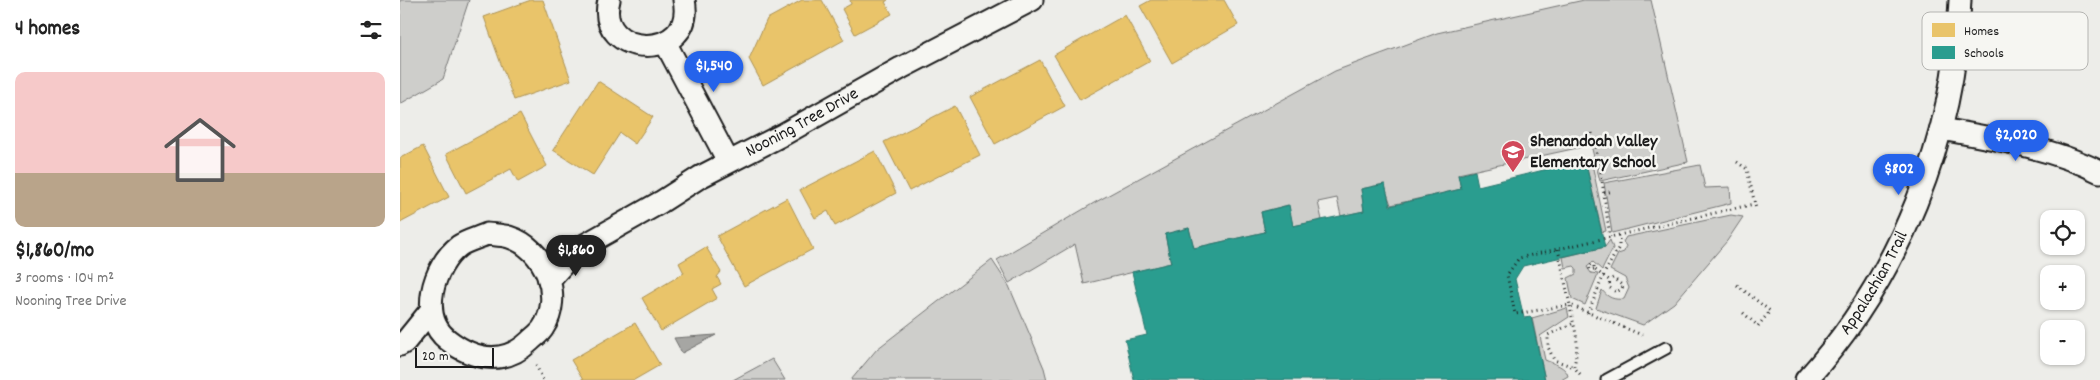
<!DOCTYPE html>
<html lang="en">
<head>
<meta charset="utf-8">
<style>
	:root { --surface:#fff; --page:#f2f2f2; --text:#222; --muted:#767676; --line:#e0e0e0; --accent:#2563eb }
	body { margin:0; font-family:Dekko,sans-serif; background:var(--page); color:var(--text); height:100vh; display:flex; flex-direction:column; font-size:19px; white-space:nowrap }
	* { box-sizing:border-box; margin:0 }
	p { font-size:16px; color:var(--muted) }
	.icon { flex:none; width:28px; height:28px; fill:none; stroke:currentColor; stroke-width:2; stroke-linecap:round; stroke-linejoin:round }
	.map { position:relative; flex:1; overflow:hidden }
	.side { display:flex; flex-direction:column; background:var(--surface); width:400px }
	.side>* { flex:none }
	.controls { position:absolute; left:1640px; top:210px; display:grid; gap:10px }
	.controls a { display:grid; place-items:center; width:45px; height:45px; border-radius:10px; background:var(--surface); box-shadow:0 1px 4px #0004; font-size:25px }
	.scale { position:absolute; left:15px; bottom:12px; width:79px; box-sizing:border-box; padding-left:5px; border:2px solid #1c1c1c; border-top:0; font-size:14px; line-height:18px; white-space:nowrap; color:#1c1c1c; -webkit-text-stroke:4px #f6f6f2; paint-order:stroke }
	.price { position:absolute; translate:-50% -42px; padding:0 11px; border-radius:18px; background:var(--accent); color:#fff; font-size:16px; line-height:32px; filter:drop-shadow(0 1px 2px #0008) }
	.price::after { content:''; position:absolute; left:50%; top:30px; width:15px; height:11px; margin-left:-8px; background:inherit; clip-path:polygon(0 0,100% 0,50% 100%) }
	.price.selected { background:#222; color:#fff }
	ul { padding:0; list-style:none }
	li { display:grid; align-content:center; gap:10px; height:265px; padding:0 15px }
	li+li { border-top:1px solid var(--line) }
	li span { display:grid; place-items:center; height:155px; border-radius:10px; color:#555 }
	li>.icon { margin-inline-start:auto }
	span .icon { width:90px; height:90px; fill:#fffc; stroke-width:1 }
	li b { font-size:21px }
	h2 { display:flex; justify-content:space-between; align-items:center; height:60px; padding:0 15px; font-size:21px }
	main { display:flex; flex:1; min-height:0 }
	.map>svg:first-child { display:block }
	.green { fill:#cececb; stroke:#757574 }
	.water { fill:#a6a6a3; stroke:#6f6f6d }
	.homes { fill:#e9c46a; stroke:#ac9253 }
	.schools { fill:#2a9d8f; stroke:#26766c }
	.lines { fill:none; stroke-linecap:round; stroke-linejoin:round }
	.service-casing { stroke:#1c1c1c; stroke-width:15 }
	.minor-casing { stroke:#1c1c1c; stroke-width:25 }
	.path { stroke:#1c1c1c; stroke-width:3; stroke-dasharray:1 4; stroke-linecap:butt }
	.service { stroke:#f6f6f2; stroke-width:11 }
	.minor { stroke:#f6f6f2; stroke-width:21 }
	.labels { text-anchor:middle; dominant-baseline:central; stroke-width:5; stroke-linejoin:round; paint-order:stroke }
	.street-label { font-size:18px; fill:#1c1c1c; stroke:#f6f6f2 }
	.poi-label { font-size:18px; font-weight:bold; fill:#1c1c1c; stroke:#f6f6f2; text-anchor:start }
	.key { fill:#f6f6f2; stroke:#b5b5b2; stroke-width:1 }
	.key-label { font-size:14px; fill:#1c1c1c }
</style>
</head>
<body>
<main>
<section class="side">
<h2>4 homes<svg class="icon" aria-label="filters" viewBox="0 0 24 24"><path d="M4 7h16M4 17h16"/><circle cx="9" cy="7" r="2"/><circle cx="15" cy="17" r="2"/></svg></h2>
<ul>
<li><span style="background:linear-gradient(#f6c9c9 65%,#b9a48a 0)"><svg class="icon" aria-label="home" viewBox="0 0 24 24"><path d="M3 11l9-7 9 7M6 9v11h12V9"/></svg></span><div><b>$1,860/mo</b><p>3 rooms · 104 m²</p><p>Nooning Tree Drive</p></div></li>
</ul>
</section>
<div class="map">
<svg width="1700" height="380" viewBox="0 0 1700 380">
	<rect width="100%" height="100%" fill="#edede9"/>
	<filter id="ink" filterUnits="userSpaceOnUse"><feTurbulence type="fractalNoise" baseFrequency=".02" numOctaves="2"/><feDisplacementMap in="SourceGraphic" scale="10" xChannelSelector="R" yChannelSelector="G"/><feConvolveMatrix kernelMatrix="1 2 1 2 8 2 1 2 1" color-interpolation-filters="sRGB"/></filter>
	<g filter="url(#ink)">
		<g class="green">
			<path d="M 0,0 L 69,0 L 43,79 L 0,104 Z"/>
			<path d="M 1184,0 L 1251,0 L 1288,162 L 1200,181 L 1191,145 L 1058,174 L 1061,189 L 991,205 L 984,184 L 961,189 L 964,211 L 941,216 L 937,198 L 918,202 L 922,220 L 893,226 L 888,205 L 861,212 L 865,232 L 794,248 L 789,228 L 765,234 L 771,263 L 684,284 L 675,244 L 609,283 L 597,260 L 694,203 L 935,71 L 1037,33 Z"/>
			<path d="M 1191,159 L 1206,231 L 1202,232 L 1185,160 Z"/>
			<path d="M 1300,165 L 1305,188 L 1330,187 L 1331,203 L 1212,233 L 1204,183 Z"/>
			<path d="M 1331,215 L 1343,217 L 1327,241 L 1274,303 L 1243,325 L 1196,308 L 1202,290 C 1208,298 1214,300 1224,299 L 1229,288 L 1225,278 L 1210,270 L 1218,254 L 1224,252 L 1226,246 L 1223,242 L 1226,237 Z"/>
			<path d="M 1210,240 L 1213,248 L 1202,270 L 1193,262 L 1187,267 L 1191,273 L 1198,274 L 1185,305 L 1172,299 L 1168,278 L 1176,274 L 1176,268 L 1174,266 L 1165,268 L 1163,257 L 1205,247 Z"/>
			<path d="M 592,260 L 609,286 L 644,368 L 647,380 L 451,380 L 477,349 Z"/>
			<path d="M 1167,308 L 1169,317 L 1140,336 L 1145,360 C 1154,364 1166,366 1168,376 L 1161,380 L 1145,380 L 1132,318 Z"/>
			<path d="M 372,359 L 385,380 L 333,380 Z"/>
		</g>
		<path class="water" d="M 316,335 L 282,353 L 274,338 Z"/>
		<g class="homes">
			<path d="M 131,0 L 143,0 L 171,80 L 114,100 L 84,17 Z"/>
			<path d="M 402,0 L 422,0 L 444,40 L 363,85 L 349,59 L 367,19 Z"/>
			<path d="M 450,0 L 488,0 L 485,2 L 492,14 L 455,34 L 442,9 L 451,4 Z"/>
			<path d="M 751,0 L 824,0 L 838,25 L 772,63 L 740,6 Z"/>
			<path d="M 725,15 L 750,61 L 680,100 L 654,55 Z"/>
			<path d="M 640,60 L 665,106 L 595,144 L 570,97 Z"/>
			<path d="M 198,81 L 253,117 L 235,144 L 220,133 L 193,175 L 153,150 Z"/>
			<path d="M 555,106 L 580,155 L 509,191 L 484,142 Z"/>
			<path d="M 120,114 L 147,166 L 118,182 L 111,169 L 66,193 L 46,154 Z"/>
			<path d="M 23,146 L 49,197 L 0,223 L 0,158 Z"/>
			<path d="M 475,151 L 496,193 L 435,226 L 428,211 L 415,218 L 400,190 Z"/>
			<path d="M 387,198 L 413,249 L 344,286 L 317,236 Z"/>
			<path d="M 306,247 L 321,272 L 317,277 L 321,284 L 312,289 L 317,298 L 261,331 L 242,298 L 284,273 L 279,263 Z"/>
			<path d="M 235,323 L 260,365 L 234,380 L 183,380 L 171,360 Z"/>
		</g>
		<path class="schools" d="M 1185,160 L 1205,247 L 1123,266 L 1115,279 L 1124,318 L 1131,317 L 1145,380 L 734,380 L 725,340 L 747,335 L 732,272 L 771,263 L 765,234 L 789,228 L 794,248 L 865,232 L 861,212 L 889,205 L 893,226 L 964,211 L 961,189 L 985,184 L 990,206 L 1061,189 L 1058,175 L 1075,171 L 1078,186 Z"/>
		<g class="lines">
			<g class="service-casing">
				<path id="service" d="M 1207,380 L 1266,348"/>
			</g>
			<g class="minor-casing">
				<g id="minor">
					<path d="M 209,0 C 194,59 297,62 284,0"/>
					<path d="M 265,42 L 328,161"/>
					<path d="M 1541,129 C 1593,138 1652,148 1700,172"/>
					<path d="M 87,234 C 94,235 102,235 109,237 C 145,248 164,296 143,328 C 140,333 134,337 130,341 C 104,366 74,360 48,340 C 18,317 33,266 59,246 C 66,241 78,238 87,234 Z"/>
					<path id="s1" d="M 149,280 L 176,250 L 261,202 L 300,177 L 384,134 L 501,68 L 632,0"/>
					<path d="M 0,345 L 5,342 L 31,310"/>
					<path id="s2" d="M 1406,380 C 1499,278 1555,138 1560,0"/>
				</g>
			</g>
			<g class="path">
				<path d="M 1192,133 L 1201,173 L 1210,237"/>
				<path d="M 1337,162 L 1347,169 L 1356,209"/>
				<path d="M 1204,193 L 1213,191"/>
				<path d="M 1158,249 L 1170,305 L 1242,335"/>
				<path d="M 1194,269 L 1190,270 L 1189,266 L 1192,264 L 1194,265 L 1194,269 L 1209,280 L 1213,278 L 1223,286 L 1222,289 L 1216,292 L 1210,288 L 1209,280"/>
				<path d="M 1337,285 L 1370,311 L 1358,326 L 1341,311"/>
				<path d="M 1188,313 L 1205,272 L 1219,247 L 1219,235"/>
				<path d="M 1172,324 L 1148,335 L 1148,347 L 1154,360 L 1174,367"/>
				<path d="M 136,365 L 143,380"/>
				<path d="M 1180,374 L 1174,367 C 1176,356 1178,345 1176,334 C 1174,324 1171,315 1170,305 L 1115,314 L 1107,275 L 1119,258 L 1354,204"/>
			</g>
			<use href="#service" class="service"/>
			<use href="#minor" class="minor"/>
		</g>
	</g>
	<defs>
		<g id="school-pin" transform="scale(1.25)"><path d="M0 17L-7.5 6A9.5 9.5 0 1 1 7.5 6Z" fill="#d1495b" stroke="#f6f6f2"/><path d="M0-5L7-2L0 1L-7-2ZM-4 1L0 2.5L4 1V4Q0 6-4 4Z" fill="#fff"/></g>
	</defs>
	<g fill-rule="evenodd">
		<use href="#school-pin" x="1113" y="152"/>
	</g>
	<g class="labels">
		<g class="street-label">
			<text stroke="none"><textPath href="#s1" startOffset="300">Nooning Tree Drive</textPath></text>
			<text stroke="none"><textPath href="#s2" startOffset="119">Appalachian Trail</textPath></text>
		</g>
		<g class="poi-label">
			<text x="1130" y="142">Shenandoah Valley<tspan x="1130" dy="21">Elementary School</tspan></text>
		</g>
	</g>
	<rect x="1522" y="12" width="166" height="58" rx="8" class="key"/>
	<rect x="1532" y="23" width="23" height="14" fill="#e9c46a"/>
	<rect x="1532" y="46" width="23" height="13" fill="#2a9d8f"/>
	<g class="key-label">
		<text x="1564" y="35">Homes</text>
		<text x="1564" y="57">Schools</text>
	</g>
</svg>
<div class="controls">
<a><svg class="icon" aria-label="locate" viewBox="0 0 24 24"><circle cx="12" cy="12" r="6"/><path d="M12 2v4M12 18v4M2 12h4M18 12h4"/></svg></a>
<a>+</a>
<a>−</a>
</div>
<div class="scale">20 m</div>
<b class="price" style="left:314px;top:93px">$1,540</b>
<b class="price" style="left:1616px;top:162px">$2,020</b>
<b class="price" style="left:1499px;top:196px">$802</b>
<b class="price selected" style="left:176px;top:277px">$1,860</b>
</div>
</main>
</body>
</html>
